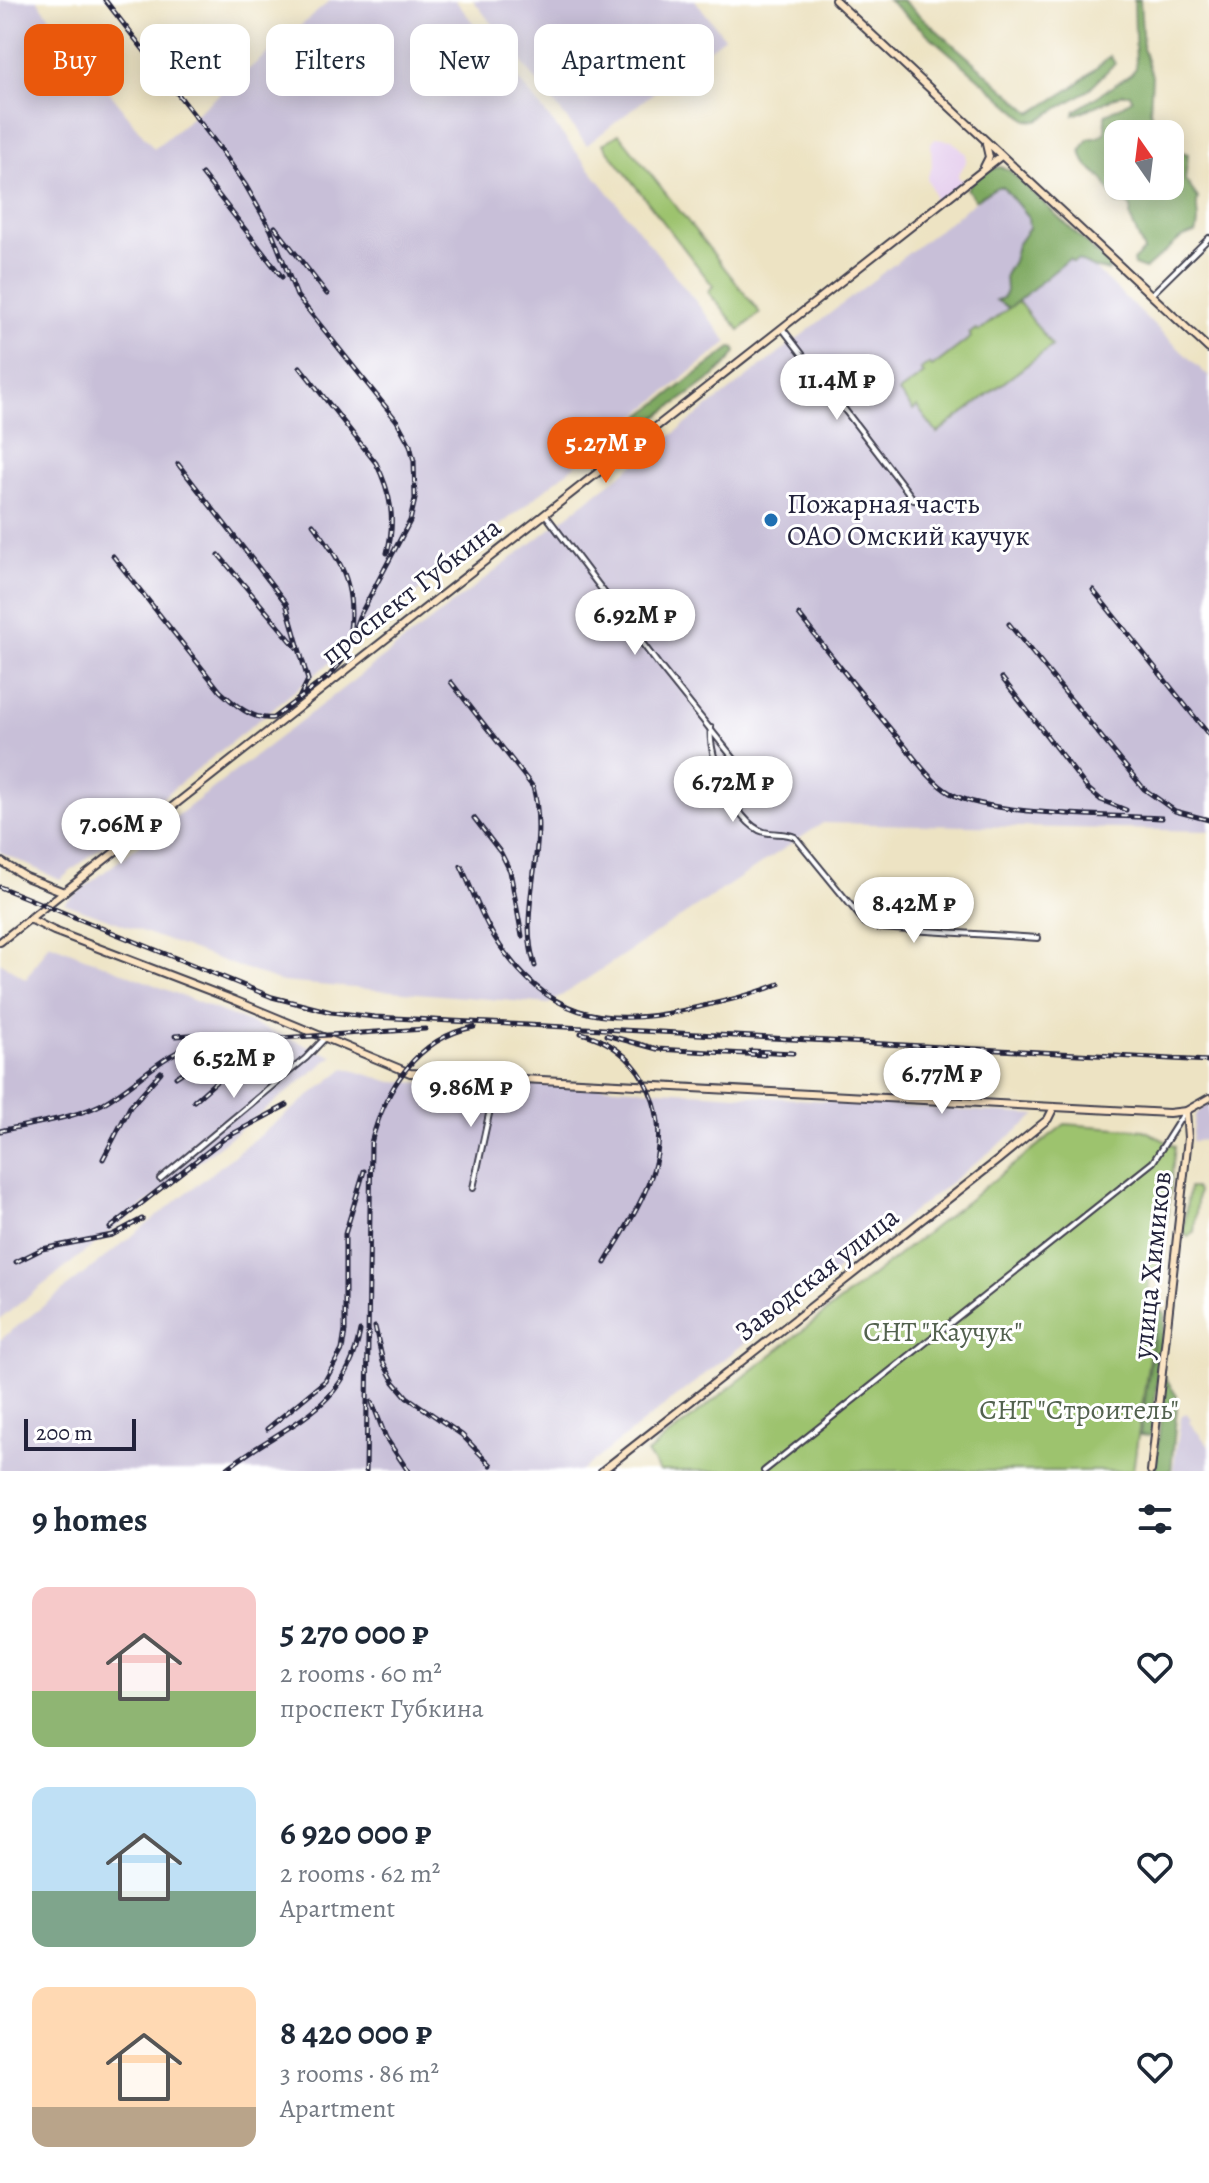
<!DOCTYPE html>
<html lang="en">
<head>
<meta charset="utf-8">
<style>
	:root { --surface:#fff; --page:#f6f6f7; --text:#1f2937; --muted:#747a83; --accent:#ea580c }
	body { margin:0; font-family:Alegreya,serif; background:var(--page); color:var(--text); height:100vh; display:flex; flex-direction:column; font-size:30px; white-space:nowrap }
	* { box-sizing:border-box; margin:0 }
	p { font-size:26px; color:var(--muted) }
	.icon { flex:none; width:44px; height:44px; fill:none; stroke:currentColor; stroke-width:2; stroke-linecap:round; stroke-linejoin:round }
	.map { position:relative; height:1471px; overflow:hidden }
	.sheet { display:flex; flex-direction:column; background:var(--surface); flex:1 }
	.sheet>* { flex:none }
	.banner { position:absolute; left:24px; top:24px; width:800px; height:72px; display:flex; gap:16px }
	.needle { width:52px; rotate:346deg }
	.buttons { position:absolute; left:1104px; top:120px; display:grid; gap:16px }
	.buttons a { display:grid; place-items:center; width:80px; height:80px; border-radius:16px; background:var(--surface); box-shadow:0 4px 20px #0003; font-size:40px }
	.scale { position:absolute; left:24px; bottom:20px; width:112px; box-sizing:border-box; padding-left:8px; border:4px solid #22223b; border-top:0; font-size:22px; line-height:28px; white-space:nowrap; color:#22223b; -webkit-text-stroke:6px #fff; paint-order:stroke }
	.price { position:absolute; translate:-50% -68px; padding:0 18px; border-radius:28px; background:#fff; color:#222; font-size:26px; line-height:52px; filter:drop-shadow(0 2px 4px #0008) }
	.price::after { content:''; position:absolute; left:50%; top:48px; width:24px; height:18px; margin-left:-12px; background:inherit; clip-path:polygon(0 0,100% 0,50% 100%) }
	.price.on { background:var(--accent); color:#fff }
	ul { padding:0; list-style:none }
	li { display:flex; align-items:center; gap:24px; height:200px; padding:0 32px }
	li span { display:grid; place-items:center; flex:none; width:224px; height:160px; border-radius:16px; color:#555 }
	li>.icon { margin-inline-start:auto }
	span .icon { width:96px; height:96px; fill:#fffc; stroke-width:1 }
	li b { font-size:34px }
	h2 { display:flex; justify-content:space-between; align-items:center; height:96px; padding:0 32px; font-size:34px }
	.pill { padding:0 28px; border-radius:16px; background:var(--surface); box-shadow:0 4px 20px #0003; font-size:28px; line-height:72px }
	.pill.on { background:var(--accent); color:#fff }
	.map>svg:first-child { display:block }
	.built { fill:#e7d2ef }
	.industrial { fill:#c8bfd8 }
	.green { fill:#9dc36e; stroke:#607254; stroke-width:2 }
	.forest { fill:#7ea961; stroke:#50664e; stroke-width:2 }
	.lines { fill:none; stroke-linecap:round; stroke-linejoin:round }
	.street-casing { stroke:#403f4f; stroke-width:8 }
	.secondary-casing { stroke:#403f4f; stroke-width:10 }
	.street { stroke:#fff; stroke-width:4 }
	.secondary { stroke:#fce5c4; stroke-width:6 }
	.rail-casing { stroke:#22223b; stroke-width:5 }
	.rail { stroke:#fff; stroke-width:2; stroke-dasharray:6; stroke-linecap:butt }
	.poi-dot { fill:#1f6fb2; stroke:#fff; stroke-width:3 }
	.labels { text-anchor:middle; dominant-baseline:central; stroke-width:6; stroke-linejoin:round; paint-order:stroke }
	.poi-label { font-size:28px; fill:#22223b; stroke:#fff; text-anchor:start }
	.street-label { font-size:28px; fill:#22223b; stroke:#fff }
	.park-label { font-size:28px; fill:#53624f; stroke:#fff }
</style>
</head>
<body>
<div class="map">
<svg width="1209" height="1471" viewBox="0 0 1209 1471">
	<rect width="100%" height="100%" fill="#fff"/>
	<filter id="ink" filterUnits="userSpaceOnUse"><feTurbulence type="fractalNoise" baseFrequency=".0125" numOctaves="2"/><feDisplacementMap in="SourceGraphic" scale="16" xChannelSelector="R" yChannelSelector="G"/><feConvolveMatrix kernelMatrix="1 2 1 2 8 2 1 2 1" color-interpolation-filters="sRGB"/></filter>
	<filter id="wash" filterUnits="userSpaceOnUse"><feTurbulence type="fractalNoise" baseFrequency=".006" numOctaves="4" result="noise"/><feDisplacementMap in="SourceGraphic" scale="32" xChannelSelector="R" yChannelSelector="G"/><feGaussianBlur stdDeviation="1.8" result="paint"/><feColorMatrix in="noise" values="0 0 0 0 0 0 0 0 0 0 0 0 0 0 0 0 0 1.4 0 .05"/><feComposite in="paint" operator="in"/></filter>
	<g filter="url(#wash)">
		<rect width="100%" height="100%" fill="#ede3c3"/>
		<path class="built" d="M 935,139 L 952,141 L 966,154 L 966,162 L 958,175 L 959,179 L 965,180 L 932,205 L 934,195 L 927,178 L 932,167 L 931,144 Z"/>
		<g class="industrial">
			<path d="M 0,0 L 37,0 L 154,149 L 331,0 L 455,0 L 728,342 L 60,880 L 0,852 Z"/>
			<path d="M 473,0 L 695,0 L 724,37 L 587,145 Z"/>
			<path d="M 1002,181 L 1209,377 L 1209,831 L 823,823 L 549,1004 L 281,982 L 64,903 Z"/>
			<path d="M 49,943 L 333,1056 L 0,1319 L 0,962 L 26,979 Z"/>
			<path d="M 345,1068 L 392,1082 L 585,1085 L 1037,1115 L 581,1471 L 0,1471 L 0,1340 Z"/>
			<path d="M 1209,1102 L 1209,1140 L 1192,1141 L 1195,1115 Z"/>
			<path d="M 1186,1413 L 1191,1420 L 1189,1422 L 1209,1446 L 1209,1471 L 1173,1471 L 1181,1417 Z"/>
		</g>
		<g class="green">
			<path d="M 619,134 L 760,313 L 740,330 L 708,292 L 713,286 L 603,144 Z"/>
			<path d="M 1018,301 L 1052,346 L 937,433 L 917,407 L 913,410 L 899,392 L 924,374 L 921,370 L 929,364 L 932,367 L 971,337 L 969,334 L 976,329 L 979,331 Z"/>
			<path d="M 1065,1124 L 1144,1130 L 1175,1146 L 1162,1262 L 1149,1277 L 1147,1305 L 1156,1308 L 1133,1471 L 659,1471 L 647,1453 Z"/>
			<path d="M 1189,1188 L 1195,1188 L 1198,1192 L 1194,1232 L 1188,1237 L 1183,1232 Z"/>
		</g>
		<g class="forest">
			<path d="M 888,0 L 902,0 L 1032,113 L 1075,86 L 1110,56 L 1115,63 L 1087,91 L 1037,121 L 1027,120 Z"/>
			<path d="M 1134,0 L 1140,0 L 1143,48 L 1152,76 L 1150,111 L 1158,134 L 1118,134 L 1118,186 L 1170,186 L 1170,148 L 1188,154 L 1185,180 L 1198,198 C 1194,210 1202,222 1195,233 L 1181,238 L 1145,269 L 1134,265 L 1133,261 L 1144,251 L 1130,217 L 1131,207 L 1126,204 L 1117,204 C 1111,197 1109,188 1104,181 C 1095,167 1085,172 1081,150 L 1088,139 L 1098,137 L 1105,132 L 1105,115 L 1132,100 L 1130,94 L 1123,94 L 1074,115 L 1075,111 L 1131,74 L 1136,68 Z"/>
			<path d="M 1001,167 L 1009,170 L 1109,265 L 1109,271 L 1094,268 L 1078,260 L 1073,262 L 1069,259 L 1009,308 L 996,300 L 1003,298 L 1006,291 L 1005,275 L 1013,261 L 1017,245 L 1029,228 L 1028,217 L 1003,187 L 997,187 L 975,200 L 967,189 C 973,179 988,168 1001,167 Z"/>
			<path d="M 731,348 L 734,348 L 736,352 C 723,375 675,403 653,420 C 646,425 641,432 633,437 L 626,435 L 625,432 L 633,422 Z"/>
			<path d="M 1159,1310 L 1165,1313 L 1151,1436 L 1140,1435 L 1157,1313 Z"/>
			<path d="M 1165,1378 L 1177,1396 L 1177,1406 L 1171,1471 L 1155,1471 Z"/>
		</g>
	</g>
	<g filter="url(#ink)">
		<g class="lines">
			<g class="street-casing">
				<g id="street">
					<path d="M 1151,295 L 1209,238"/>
					<path d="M 782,328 L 914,500"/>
					<path d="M 545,514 L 658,664 L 751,780"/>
					<path d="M 711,728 C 707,755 735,824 764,832 C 775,835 785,832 795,837 L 866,924 L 878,928 L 1038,938"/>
					<path d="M 160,1179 L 306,1058 L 325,1038"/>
					<path d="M 473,1188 L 497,1077"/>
					<path d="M 764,1471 L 1153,1162 L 1184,1113"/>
				</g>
			</g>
			<g class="secondary-casing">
				<g id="secondary">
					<path d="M 835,0 L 1209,349"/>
					<path d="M 984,167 L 989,157 L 986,144"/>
					<path d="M 0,861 L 26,877 L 64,892"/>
					<path d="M 30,919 L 54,931 L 234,1000 L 410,1073 L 1169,1113 L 1186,1111 L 1209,1098"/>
					<path d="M 0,942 L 1001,156"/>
					<path d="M 602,1471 L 998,1160 L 1048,1119 L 1054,1107"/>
					<path d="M 1151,1471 L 1188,1138 L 1186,1111"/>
				</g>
			</g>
			<use href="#street" class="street"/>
			<use href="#secondary" class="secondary"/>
			<g class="rail-casing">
				<g id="rail">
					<path d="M 105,0 L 219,147 L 246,186 L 271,230 L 297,296 L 397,421 L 410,445 L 414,461 L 415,499 L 410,521 L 359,617 L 342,661 L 329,676 L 273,718 C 253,721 234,704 220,691 L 113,556"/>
					<path d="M 202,174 L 282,277"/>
					<path d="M 275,227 L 327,294"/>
					<path d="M 300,367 L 376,463 C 391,493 396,520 387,553"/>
					<path d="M 178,464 L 286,603 L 308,680 L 299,698"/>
					<path d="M 313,524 C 341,560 355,583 350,630"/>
					<path d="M 219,555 L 297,648"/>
					<path d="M 1093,590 L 1209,735"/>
					<path d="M 799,615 C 833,658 867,702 903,744 C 917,761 931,782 950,793 C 989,816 1113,815 1162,818"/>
					<path d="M 1009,624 L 1144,789 L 1175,811 L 1209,820"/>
					<path d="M 1002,678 L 1087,788 L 1101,800 L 1126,810"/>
					<path d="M 451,682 L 533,787 C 550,848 516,908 535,966"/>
					<path d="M 474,818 L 501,853 L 510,871 L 522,936"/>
					<path d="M 461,866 C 472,889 481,916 495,938 C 545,1017 603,1029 690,1009 C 721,1002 750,996 779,984"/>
					<path d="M 0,887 L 272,997 L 331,1012 L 375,1017 L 1209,1061"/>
					<path d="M 581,1033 C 607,1039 631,1057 644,1080 C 682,1148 639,1205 605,1263"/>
					<path d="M 606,1035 L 657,1049 L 764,1055"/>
					<path d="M 175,1036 L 206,1034 L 264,1039 L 425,1029"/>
					<path d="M 751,1051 L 793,1053"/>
					<path d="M 176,1077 L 213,1053 L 244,1042"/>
					<path d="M 194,1101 C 220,1080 241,1054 274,1041"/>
					<path d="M 0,1131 C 33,1123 72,1119 102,1104 C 139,1084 164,1049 207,1042"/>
					<path d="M 103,1159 L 130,1107 L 161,1072"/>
					<path d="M 110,1228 L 225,1138 L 287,1105"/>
					<path d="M 16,1262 L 42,1249 L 112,1235 L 142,1219"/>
					<path d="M 375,1327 L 383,1362 L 394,1382 L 407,1397 L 462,1435 L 491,1465"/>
					<path d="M 372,1402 L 386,1438 L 408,1471"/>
					<path d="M 267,1429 L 325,1381 L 342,1350 L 345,1331 L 345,1234 L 364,1171"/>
					<path d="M 224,1471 C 281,1424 346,1414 360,1331"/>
					<path d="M 366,1471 L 371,1143 C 385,1090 416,1038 474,1027"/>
				</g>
			</g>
			<use href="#rail" class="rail"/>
		</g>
	</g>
	<circle class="poi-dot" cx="771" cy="520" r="8"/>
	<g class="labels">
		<g class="poi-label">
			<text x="787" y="504">Пожарная часть<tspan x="787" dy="32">ОАО Омский каучук</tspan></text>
		</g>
		<g class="street-label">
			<text transform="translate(411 591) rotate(-38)">проспект Губкина</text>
			<text transform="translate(1152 1265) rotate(-84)">улица Химиков</text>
			<text transform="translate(817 1274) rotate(-38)">Заводская улица</text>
		</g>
		<g class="park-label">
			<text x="943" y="1332">СНТ "Каучук"</text>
			<text x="1079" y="1410">СНТ "Строитель"</text>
		</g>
	</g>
</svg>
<div class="buttons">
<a><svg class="needle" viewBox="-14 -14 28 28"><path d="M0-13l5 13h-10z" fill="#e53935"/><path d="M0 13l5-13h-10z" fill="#747a83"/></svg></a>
</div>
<div class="scale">200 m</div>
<b class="price" style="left:837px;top:422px">11.4M ₽</b>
<b class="price on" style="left:606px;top:485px">5.27M ₽</b>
<b class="price" style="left:635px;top:657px">6.92M ₽</b>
<b class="price" style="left:733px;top:824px">6.72M ₽</b>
<b class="price" style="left:121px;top:866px">7.06M ₽</b>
<b class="price" style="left:914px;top:945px">8.42M ₽</b>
<b class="price" style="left:234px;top:1100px">6.52M ₽</b>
<b class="price" style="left:942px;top:1116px">6.77M ₽</b>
<b class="price" style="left:471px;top:1129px">9.86M ₽</b>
<div class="banner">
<a class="pill on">Buy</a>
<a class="pill">Rent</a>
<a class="pill">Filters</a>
<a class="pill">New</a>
<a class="pill">Apartment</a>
</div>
</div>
<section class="sheet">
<h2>9 homes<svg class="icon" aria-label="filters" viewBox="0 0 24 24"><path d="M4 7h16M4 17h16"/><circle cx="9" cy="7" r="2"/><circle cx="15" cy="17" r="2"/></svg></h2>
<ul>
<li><span style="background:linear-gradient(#f6c9c9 65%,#8fb573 0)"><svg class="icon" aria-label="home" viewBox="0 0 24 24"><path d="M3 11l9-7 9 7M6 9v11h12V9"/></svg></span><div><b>5 270 000 ₽</b><p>2 rooms · 60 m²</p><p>проспект Губкина</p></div><svg class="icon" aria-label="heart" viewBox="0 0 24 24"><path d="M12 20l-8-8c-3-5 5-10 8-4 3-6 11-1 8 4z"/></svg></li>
<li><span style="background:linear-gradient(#bfe0f5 65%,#7fa58c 0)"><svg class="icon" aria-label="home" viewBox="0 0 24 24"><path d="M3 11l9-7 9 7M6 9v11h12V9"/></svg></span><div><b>6 920 000 ₽</b><p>2 rooms · 62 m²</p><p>Apartment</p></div><svg class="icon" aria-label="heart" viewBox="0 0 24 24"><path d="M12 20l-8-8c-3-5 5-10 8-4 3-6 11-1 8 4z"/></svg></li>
<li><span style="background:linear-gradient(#ffd9b3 75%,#b9a48a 0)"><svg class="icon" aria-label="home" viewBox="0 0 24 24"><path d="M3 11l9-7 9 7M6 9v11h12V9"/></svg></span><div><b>8 420 000 ₽</b><p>3 rooms · 86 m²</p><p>Apartment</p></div><svg class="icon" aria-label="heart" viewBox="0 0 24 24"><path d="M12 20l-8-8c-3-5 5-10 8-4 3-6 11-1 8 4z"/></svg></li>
</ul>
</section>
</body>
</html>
